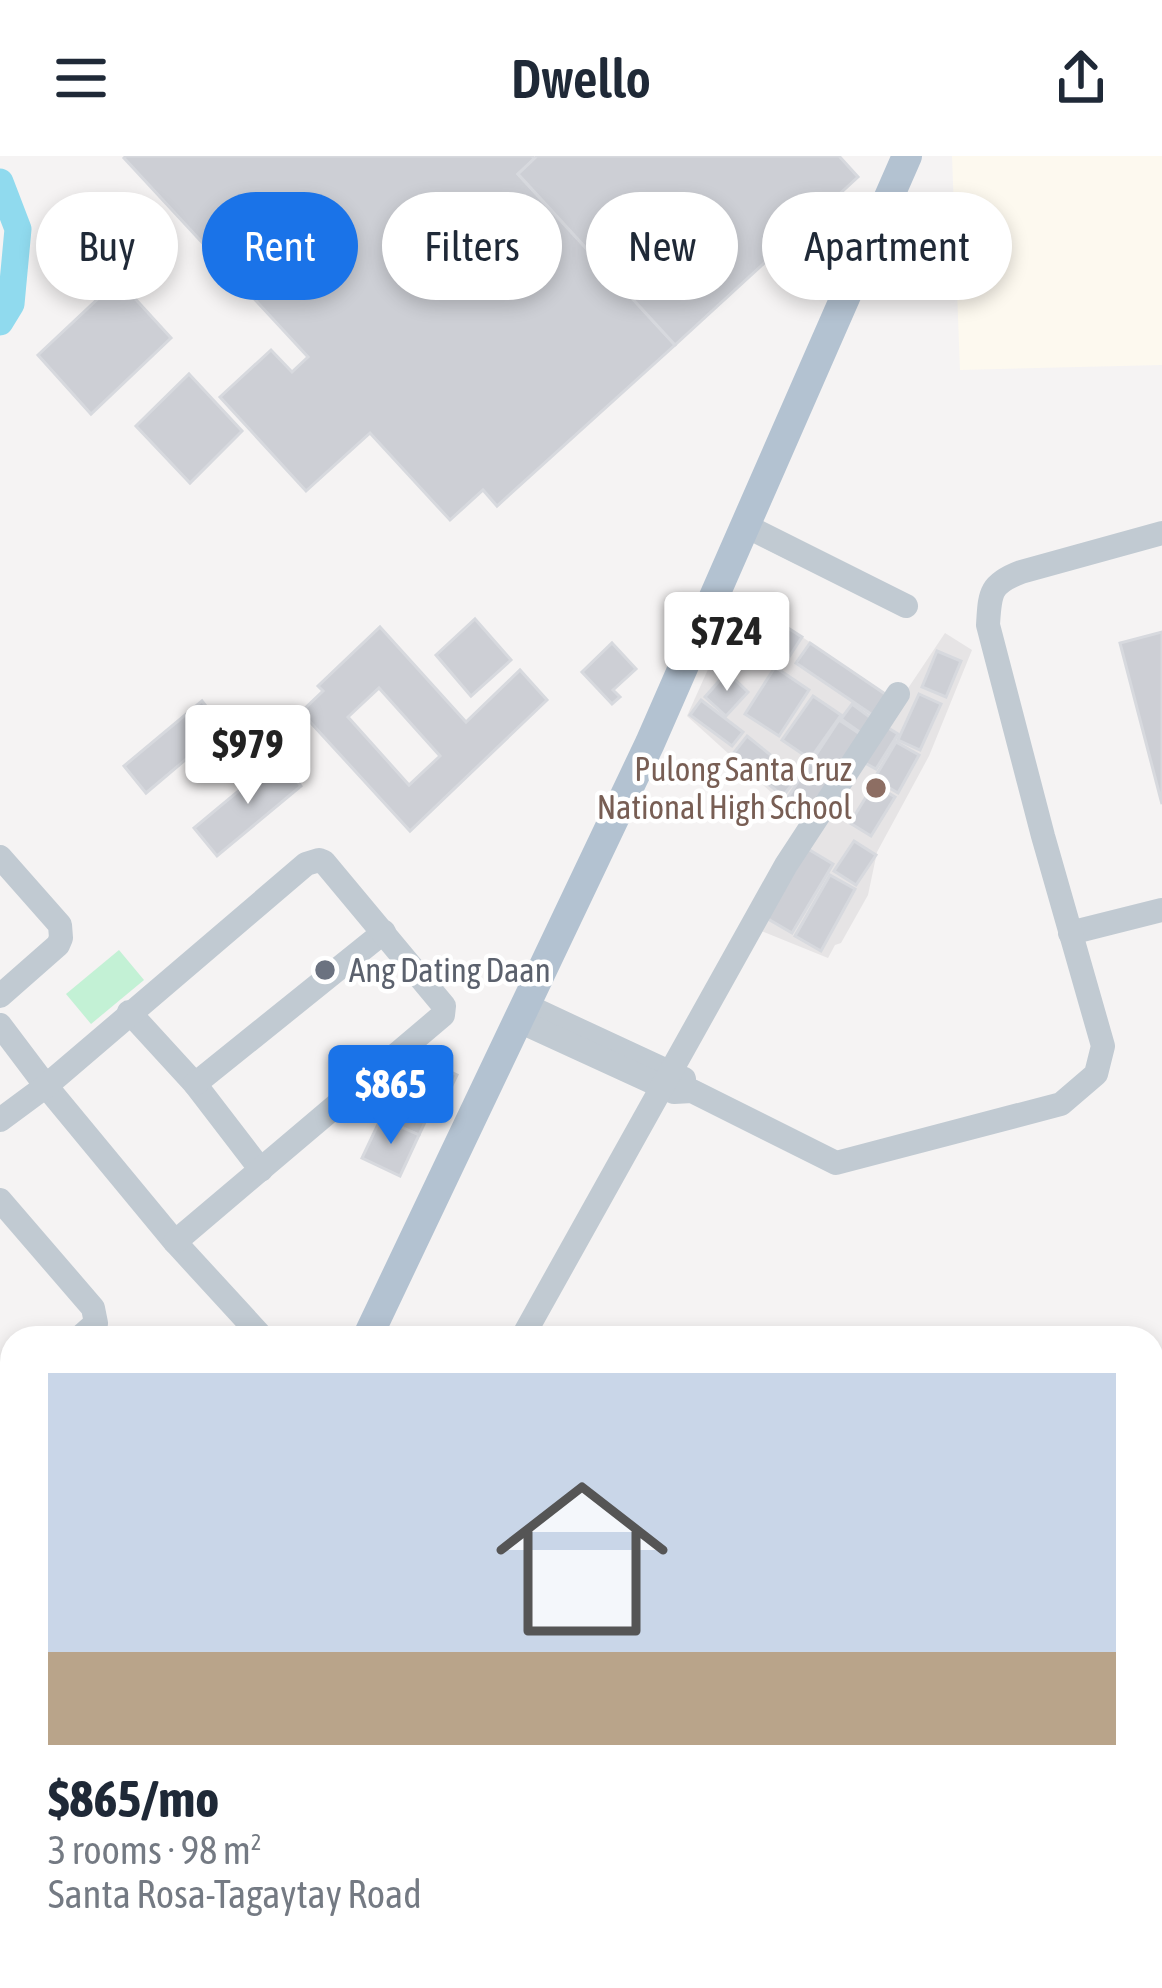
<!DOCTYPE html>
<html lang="en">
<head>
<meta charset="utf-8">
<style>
	:root { --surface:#fff; --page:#f6f6f7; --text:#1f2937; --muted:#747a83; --accent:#1a73e8 }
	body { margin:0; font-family:"Asap Condensed",sans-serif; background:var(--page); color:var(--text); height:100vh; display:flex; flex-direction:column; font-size:45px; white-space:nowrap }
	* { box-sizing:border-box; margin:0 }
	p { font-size:39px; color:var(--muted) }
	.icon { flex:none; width:66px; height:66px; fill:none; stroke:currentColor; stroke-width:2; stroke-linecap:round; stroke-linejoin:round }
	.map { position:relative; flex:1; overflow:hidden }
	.drawer { position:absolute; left:0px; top:1170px; width:1164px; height:663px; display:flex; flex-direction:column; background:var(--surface); border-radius:36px 36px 0 0; box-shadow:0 6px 18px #0003 }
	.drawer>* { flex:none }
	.top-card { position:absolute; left:36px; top:36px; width:1092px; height:108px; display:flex; gap:24px }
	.price { position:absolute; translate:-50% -102px; padding:0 27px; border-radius:12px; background:#fff; color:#222; font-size:39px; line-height:78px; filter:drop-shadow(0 3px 6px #0008) }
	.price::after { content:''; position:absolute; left:50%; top:72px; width:36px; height:27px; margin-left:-18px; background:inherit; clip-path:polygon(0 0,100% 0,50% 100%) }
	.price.on { background:var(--accent); color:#fff }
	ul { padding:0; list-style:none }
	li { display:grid; align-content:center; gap:24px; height:636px; padding:0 48px }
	li span { display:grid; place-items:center; height:372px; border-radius:0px; color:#555 }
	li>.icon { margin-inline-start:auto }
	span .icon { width:216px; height:216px; fill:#fffc; stroke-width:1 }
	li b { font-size:51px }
	.chip { padding:0 42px; border-radius:54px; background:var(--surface); box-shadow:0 6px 18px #0003; font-size:42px; line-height:108px }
	.chip.on { background:var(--accent); color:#fff }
	header { display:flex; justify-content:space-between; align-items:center; height:156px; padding:0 48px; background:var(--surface); font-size:54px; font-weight:600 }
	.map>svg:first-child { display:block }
	.commercial { fill:#fdf9ef }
	.education { fill:#e6e4e5 }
	.green { fill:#c3f1d5 }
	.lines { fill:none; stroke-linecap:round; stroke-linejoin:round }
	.river { stroke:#90daee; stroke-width:27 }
	.building { fill:#cdcfd5; stroke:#d7d9de; stroke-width:3; fill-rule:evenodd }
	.minor { stroke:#c1cad2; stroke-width:24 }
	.major { stroke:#b3c2d1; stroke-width:30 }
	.education-dot { fill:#8d6e63; stroke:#fff; stroke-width:4.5 }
	.worship-dot { fill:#6b7280; stroke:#fff; stroke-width:4.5 }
	.labels { text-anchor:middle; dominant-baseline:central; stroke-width:9; stroke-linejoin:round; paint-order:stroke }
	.education-label { font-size:33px; fill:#785e54; stroke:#fff; text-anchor:end }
	.worship-label { font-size:33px; fill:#5b616d; stroke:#fff; text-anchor:start }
</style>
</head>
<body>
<header><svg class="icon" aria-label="menu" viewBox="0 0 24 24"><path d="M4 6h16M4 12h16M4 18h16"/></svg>Dwello<svg class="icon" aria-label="share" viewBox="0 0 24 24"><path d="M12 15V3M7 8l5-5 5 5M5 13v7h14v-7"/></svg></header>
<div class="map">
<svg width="1162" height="1832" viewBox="0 0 1162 1832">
	<rect width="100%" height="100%" fill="#f5f3f3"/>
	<path class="commercial" d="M 952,0 L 1162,0 L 1162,209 L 960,214 Z"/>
	<g class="education">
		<path d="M 741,440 L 890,540 L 806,668 L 687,560 Z"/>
		<path d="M 945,477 L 972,494 L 929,600 L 877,696 L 868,739 L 841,787 L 835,789 L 828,802 L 754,772 L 820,664 Z"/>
	</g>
	<g class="green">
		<path d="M 119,794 L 144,824 L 91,868 L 66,838 Z"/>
		<path d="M 1152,1308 L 1162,1309 L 1162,1520 L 1152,1523 Z"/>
		<path d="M 1152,1620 L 1162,1630 L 1162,1816 L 1152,1819 Z"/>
		<path d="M 292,1821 L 1147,1821 L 1116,1832 L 289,1832 Z"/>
	</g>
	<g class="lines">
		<path class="river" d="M 0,26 L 18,73 L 11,148 L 0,166"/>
	</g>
	<g class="building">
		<path d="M 126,0 L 532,0 L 534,3 L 518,18 L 675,189 L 497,350 L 483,334 L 450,364 L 370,277 L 306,335 L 220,241 L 271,194 L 292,216 L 308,201 L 124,2 Z"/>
		<path d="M 537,0 L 839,0 L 858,21 L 675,189 L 518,18 Z"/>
		<path d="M 118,124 L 171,182 L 91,258 L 38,199 Z"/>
		<path d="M 189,218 L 242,275 L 190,327 L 136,270 Z"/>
		<path d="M 763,456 L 802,481 L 789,501 L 750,476 Z"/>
		<path d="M 475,463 L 511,504 L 471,540 L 436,499 Z"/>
		<path d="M 380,471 L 466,566 L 520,514 L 547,544 L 410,675 L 301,556 L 323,535 L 318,530 ZM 379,532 L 440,600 L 409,629 L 348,561 Z"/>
		<path d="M 1162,476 L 1162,648 L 1120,487 Z"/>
		<path d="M 612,487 L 636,513 L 613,534 L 620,541 L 612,548 L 582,516 Z"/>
		<path d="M 810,487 L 888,540 L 874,560 L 796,507 Z"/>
		<path d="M 937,495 L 961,505 L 946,541 L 922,531 Z"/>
		<path d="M 775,511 L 809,534 L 779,580 L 745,558 Z"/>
		<path d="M 727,516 L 748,536 L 726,560 L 705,541 Z"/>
		<path d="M 919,538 L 941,548 L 920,594 L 898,584 Z"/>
		<path d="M 813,540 L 841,559 L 810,603 L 782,584 Z"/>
		<path d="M 701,544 L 743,576 L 732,590 L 690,559 Z"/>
		<path d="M 202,545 L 223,572 L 146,637 L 124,610 Z"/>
		<path d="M 852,548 L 871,562 L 861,577 L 841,563 Z"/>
		<path d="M 839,564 L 860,578 L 834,619 L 812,605 Z"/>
		<path d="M 885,570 L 898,578 L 876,613 L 863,606 Z"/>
		<path d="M 747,580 L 798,621 L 783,640 L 732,599 Z"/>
		<path d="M 896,586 L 919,599 L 898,637 L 874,623 Z"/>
		<path d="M 278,602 L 301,630 L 217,700 L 194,672 Z"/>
		<path d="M 810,607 L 832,621 L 807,660 L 785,646 Z"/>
		<path d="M 874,628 L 895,641 L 871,680 L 850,667 Z"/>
		<path d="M 854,685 L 876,699 L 856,729 L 834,715 Z"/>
		<path d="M 803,690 L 833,708 L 792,777 L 763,760 Z"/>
		<path d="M 830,719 L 855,733 L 821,795 L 795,780 Z"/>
		<path d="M 417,900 L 457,919 L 442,950 L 397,929 L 404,916 L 409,918 Z"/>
		<path d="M 395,931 L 433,949 L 419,979 L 381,962 Z"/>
		<path d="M 381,962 L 419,979 L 400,1020 L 362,1002 Z"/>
		<path d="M 54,1821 L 142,1821 L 142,1832 L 55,1832 Z"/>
	</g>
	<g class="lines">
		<g class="minor">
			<path d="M 746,370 L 906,450"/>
			<path d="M 0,701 L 60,769 L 61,782 L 58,789 L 0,840"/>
			<path d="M 1070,777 L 1162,754"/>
			<path d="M 525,849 L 684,923"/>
			<path d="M 129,856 L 195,928 L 261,1014"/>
			<path d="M 517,864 L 674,936 L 692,935 L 836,1007 L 1061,948 L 1096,918 L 1103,890 L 1043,680 L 988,469 C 990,438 989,428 1021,416 L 1162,377"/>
			<path d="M 0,869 L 46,930 L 175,1086 L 263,1182"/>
			<path d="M 195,928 L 384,776"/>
			<path d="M 0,964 L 46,930 L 306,708 L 319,704 L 324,706 L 444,850 L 443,859 L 175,1086"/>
			<path d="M 0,1044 L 93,1152 L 96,1167 L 79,1182"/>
			<path d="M 522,1182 L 786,709 L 898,538"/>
			<path d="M 0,1251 L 12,1240"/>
			<path d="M 0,1314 L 12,1329"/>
			<path d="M 0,1383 L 12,1372"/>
			<path d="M 0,1504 L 8,1458"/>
			<path d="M 0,1573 L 12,1576"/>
		</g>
		<g class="major">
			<path d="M 367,1182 L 650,587 L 907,0"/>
			<path d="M 207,1832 L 210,1821"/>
		</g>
	</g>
	<circle class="education-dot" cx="876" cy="632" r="12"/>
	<circle class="worship-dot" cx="325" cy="814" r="12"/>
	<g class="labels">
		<g class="education-label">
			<text x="852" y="613">Pulong Santa Cruz<tspan x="852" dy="38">National High School</tspan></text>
		</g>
		<g class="worship-label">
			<text x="349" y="814">Ang Dating Daan</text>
		</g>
	</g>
</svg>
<b class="price" style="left:727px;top:538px">$724</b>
<b class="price" style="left:248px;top:651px">$979</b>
<b class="price on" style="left:391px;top:991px">$865</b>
<div class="top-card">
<a class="chip">Buy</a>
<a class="chip on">Rent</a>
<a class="chip">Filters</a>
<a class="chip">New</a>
<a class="chip">Apartment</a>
</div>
<section class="drawer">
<ul>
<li><span style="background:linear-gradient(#c9d6e8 75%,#b9a48a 0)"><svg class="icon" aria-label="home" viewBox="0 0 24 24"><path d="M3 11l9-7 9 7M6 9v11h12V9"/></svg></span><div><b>$865/mo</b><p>3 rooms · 98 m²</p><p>Santa Rosa-Tagaytay Road</p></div></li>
</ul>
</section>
</div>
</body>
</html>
